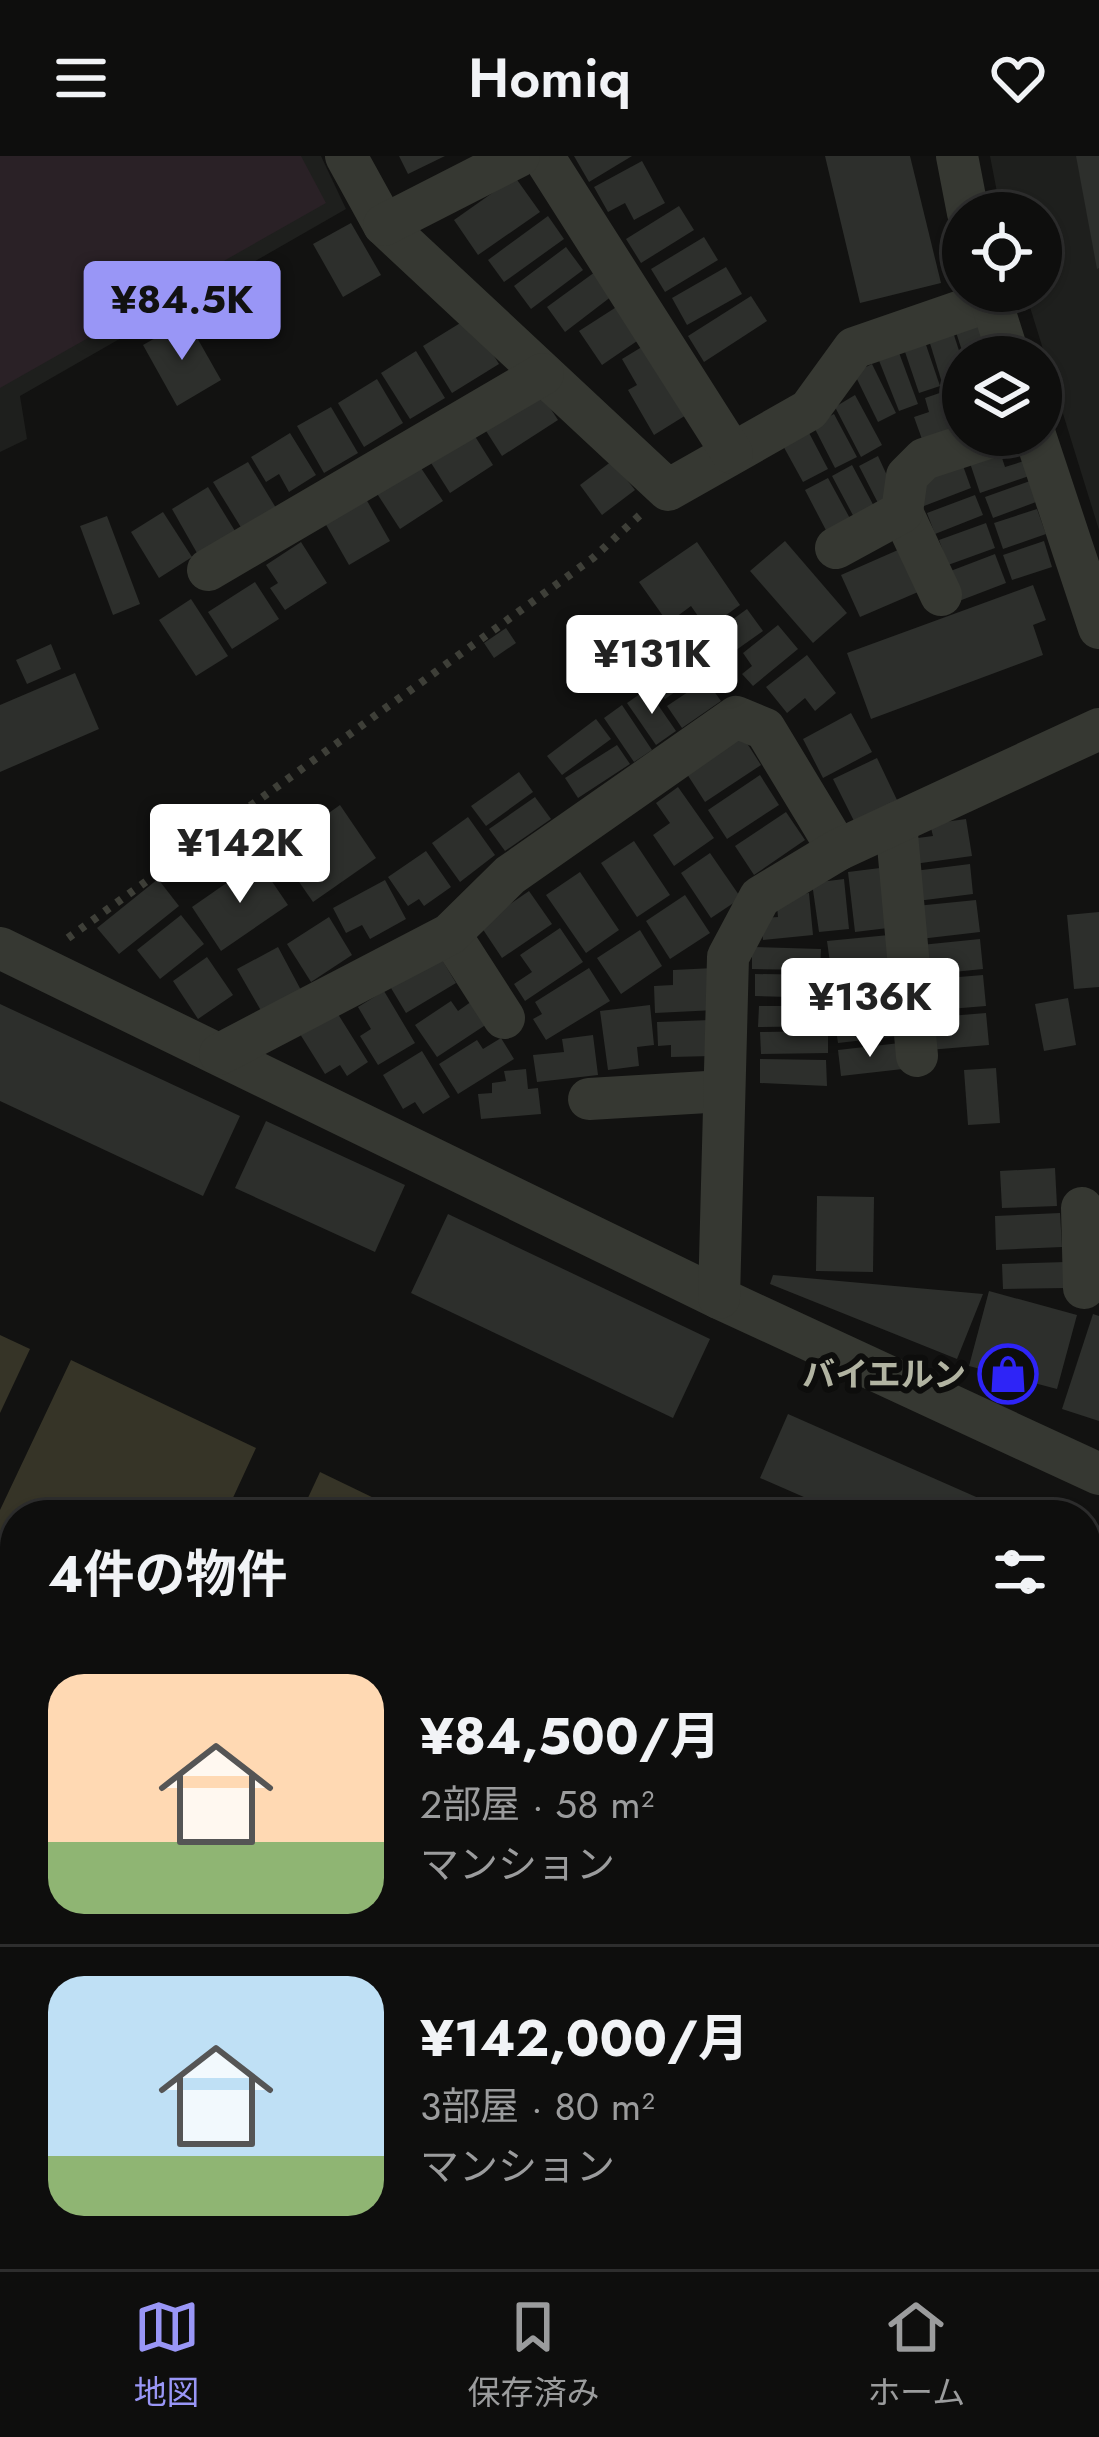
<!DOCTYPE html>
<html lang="ja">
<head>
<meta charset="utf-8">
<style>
	:root { --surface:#0e0e0d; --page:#1c1c1b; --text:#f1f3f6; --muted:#9b9c9d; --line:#2e2e2e; --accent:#9996f6 }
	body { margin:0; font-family:Jost,"Noto Sans JP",sans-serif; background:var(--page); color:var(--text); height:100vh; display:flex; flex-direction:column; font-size:45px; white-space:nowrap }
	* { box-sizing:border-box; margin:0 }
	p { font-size:39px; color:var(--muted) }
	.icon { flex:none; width:66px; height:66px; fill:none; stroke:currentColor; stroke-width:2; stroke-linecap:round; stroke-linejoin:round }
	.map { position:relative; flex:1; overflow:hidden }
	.side { position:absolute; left:0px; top:1344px; width:1101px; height:771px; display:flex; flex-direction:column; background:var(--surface); border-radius:48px 48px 0 0; box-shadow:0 3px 9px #0004,0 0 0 3px var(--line) }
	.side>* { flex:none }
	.tools { position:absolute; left:942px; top:36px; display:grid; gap:24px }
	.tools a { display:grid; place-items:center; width:120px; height:120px; border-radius:50%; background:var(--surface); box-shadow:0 3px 9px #0004,0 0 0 3px var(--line); font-size:60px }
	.price { position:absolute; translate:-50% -102px; padding:0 27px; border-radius:12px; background:#fff; color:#222; font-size:39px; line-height:78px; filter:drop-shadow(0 3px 6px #0008) }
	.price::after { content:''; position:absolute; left:50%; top:72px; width:36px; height:27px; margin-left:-18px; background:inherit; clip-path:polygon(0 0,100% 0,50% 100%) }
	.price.current { background:var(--accent); color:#111 }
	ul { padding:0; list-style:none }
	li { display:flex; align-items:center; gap:36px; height:300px; padding:0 48px }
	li+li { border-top:3px solid var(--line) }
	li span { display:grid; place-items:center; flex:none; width:336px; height:240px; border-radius:36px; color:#555 }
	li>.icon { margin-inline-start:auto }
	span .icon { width:144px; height:144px; fill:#fffc; stroke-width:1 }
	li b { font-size:51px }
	h2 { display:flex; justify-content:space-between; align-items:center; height:144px; padding:0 48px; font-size:51px }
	header { display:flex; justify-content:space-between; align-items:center; height:156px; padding:0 48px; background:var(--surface); font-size:54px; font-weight:600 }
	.tab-bar { display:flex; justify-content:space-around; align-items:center; height:168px; border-top:3px solid var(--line); background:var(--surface); font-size:33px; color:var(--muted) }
	.tab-bar a { display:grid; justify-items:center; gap:6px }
	.tab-bar .current { color:var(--accent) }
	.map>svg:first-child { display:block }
	.built { fill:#1e1f1d }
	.green { fill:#2a2126 }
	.water { fill:#363427 }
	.building { fill:#2d2f2c }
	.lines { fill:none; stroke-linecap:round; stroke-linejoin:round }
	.path { stroke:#3e3f38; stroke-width:8; stroke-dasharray:6 9; stroke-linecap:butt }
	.minor { stroke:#363832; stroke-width:42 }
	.labels { text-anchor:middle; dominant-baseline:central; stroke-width:12; stroke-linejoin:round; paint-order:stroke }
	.poi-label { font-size:33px; font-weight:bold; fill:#b2b4a2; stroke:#0d0d0c; text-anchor:end }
</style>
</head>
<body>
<header><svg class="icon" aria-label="menu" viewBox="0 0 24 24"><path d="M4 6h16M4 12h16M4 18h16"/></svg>Homiq<svg class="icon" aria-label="heart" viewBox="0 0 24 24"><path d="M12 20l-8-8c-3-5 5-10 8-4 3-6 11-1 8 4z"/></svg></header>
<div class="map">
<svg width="1099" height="2113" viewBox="0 0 1099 2113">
	<rect width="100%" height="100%" fill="#121211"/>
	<g class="built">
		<path d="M 0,0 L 321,0 L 346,53 L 20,240 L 27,283 L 0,296 Z"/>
		<path d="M 990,0 L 1099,0 L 1099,374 L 1025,135 L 1041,135 L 1041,57 L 1001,57 Z"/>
	</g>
	<path class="green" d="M 0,0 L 301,0 L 326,47 L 0,232 Z"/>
	<g class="water">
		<path d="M 0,1179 L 30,1193 L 0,1257 Z"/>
		<path d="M 71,1204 L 256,1292 L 225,1359 L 15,1359 L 15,1691 L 0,1684 L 0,1354 Z"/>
		<path d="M 320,1316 L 409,1359 L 300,1359 Z"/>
	</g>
	<g class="building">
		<path d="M 399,0 L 445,0 L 408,18 Z"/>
		<path d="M 574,0 L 632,0 L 589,26 Z"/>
		<path d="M 825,0 L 910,0 L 941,127 L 860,147 Z"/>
		<path d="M 1076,0 L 1099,0 L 1099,112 L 1097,113 Z"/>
		<path d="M 642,5 L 665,47 L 634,64 L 625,47 L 608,56 L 594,31 Z"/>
		<path d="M 515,21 L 540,56 L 478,99 L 454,64 Z"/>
		<path d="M 679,50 L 694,74 L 641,107 L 626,83 Z"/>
		<path d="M 548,60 L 564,83 L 504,126 L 488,104 Z"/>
		<path d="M 351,67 L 381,119 L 343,141 L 313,88 Z"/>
		<path d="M 704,81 L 718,104 L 665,136 L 651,113 Z"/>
		<path d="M 566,91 L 583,114 L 531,153 L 514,130 Z"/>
		<path d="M 726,111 L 742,138 L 687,169 L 672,142 Z"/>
		<path d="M 595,116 L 612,140 L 565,176 L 547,151 Z"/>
		<path d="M 751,140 L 767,165 L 704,206 L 688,180 Z"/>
		<path d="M 618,150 L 640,183 L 602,209 L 579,175 Z"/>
		<path d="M 470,161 L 499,208 L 452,237 L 423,190 Z"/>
		<path d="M 187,164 L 221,224 L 177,250 L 143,189 Z"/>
		<path d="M 981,164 L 993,201 L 964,201 L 955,173 Z"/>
		<path d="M 953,176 L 963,207 L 963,224 L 943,230 L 929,184 Z"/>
		<path d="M 924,183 L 940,230 L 919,237 L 903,190 Z"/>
		<path d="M 650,186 L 691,256 L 654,279 L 628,234 L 637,229 L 622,203 Z"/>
		<path d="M 898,194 L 918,248 L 899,255 L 878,202 Z"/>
		<path d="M 416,195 L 445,242 L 410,263 L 381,217 Z"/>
		<path d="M 872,208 L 896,257 L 878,266 L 854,217 Z"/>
		<path d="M 377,223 L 403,267 L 364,291 L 338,247 Z"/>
		<path d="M 963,229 L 963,271 L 923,286 L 914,261 L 929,256 L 925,242 Z"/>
		<path d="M 537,232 L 558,264 L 502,300 L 481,267 Z"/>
		<path d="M 855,239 L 882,289 L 861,301 L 835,251 Z"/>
		<path d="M 331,251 L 358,297 L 324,317 L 297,270 Z"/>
		<path d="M 834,258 L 857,301 L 835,312 L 813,269 Z"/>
		<path d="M 807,273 L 828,313 L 803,326 L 781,286 Z"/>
		<path d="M 471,274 L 493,309 L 450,337 L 428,302 Z"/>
		<path d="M 290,277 L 316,319 L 289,336 L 279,318 L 266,326 L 251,301 Z"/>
		<path d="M 1000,296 L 1005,311 L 1024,305 L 1029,320 L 980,337 L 970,307 Z"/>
		<path d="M 878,300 L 896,339 L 878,347 L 859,310 Z"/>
		<path d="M 612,305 L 635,334 L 602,359 L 580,329 Z"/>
		<path d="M 248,306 L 276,352 L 242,373 L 213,326 Z"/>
		<path d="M 962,307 L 971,332 L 924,350 L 914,326 Z"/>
		<path d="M 419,309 L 443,345 L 400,373 L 376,336 Z"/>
		<path d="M 852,309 L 876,354 L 856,365 L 832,320 Z"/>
		<path d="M 828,322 L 853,368 L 829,380 L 805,334 Z"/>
		<path d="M 1030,325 L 1036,346 L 993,362 L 985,341 Z"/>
		<path d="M 208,331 L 235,375 L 197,397 L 172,353 Z"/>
		<path d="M 975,339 L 983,359 L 935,378 L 927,357 Z"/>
		<path d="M 366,343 L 390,385 L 349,409 L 325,367 Z"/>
		<path d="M 1037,353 L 1046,378 L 1003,393 L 994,367 Z"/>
		<path d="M 163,356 L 192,401 L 159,422 L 131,376 Z"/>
		<path d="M 107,360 L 140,448 L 113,459 L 80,370 Z"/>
		<path d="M 986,367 L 995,392 L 948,409 L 939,384 Z"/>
		<path d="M 785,385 L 847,457 L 813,487 L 750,415 Z"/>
		<path d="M 1044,385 L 1052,411 L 1012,424 L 1003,399 Z"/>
		<path d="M 301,386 L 327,427 L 285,454 L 270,432 L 278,427 L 266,409 Z"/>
		<path d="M 697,386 L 740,449 L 707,473 L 691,450 L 668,467 L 639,426 Z"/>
		<path d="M 907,390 L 925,433 L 860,461 L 841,419 Z"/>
		<path d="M 995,398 L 1006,427 L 959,445 L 948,416 Z"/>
		<path d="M 255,426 L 279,463 L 232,493 L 208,456 Z"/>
		<path d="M 1033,429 L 1046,464 L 1033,469 L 1043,499 L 871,563 L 847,497 Z"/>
		<path d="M 191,443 L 228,500 L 196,520 L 159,464 Z"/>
		<path d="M 747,453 L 763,475 L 715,509 L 699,488 Z"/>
		<path d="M 778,469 L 798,493 L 753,530 L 742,518 L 752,510 L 743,497 Z"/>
		<path d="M 506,472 L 516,487 L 494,502 L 484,487 Z"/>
		<path d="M 51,488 L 61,513 L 27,528 L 16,504 Z"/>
		<path d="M 694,492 L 709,512 L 665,543 L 650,523 Z"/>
		<path d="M 807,499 L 836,537 L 815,555 L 805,542 L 787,557 L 766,531 Z"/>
		<path d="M 75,517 L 99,573 L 0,616 L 0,549 Z"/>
		<path d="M 706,524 L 721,545 L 682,572 L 667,550 Z"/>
		<path d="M 647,533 L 676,575 L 656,589 L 627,547 Z"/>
		<path d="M 622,549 L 652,594 L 634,606 L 604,562 Z"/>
		<path d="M 851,557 L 872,596 L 823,622 L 803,583 Z"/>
		<path d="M 596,563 L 611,583 L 562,619 L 547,600 Z"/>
		<path d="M 743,581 L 761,609 L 705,646 L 687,618 Z"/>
		<path d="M 617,589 L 630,608 L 578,642 L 565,622 Z"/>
		<path d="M 877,602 L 897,644 L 854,665 L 833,623 Z"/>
		<path d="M 519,616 L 533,636 L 486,670 L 471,650 Z"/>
		<path d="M 760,619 L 779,649 L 727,683 L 708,654 Z"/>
		<path d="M 678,631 L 714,682 L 674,710 L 653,679 L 670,667 L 656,647 Z"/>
		<path d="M 535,641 L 551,663 L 505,695 L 489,673 Z"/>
		<path d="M 340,649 L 376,702 L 313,746 L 277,694 Z"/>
		<path d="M 786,656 L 805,684 L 754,719 L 735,690 Z"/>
		<path d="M 468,661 L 495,699 L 460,726 L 432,687 Z"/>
		<path d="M 966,663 L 972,700 L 914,708 L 910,683 L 933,680 L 930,668 Z"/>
		<path d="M 634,685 L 670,739 L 637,761 L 601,707 Z"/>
		<path d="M 426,695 L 451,731 L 424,750 L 419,743 L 408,750 L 388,721 Z"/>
		<path d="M 710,697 L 741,742 L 711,762 L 681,717 Z"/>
		<path d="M 258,705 L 288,749 L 221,795 L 192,751 Z"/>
		<path d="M 970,708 L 973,738 L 917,745 L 914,715 Z"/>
		<path d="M 880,712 L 888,772 L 855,776 L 848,716 Z"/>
		<path d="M 580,716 L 619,774 L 586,797 L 546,739 Z"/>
		<path d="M 158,723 L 179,750 L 119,798 L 97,772 Z"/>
		<path d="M 844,723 L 849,773 L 819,776 L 812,727 Z"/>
		<path d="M 385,724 L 406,763 L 370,783 L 362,769 L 346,777 L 333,752 Z"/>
		<path d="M 529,735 L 552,768 L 502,802 L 480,769 Z"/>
		<path d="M 809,737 L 813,779 L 763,784 L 761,762 L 778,761 L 776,741 Z"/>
		<path d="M 685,739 L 710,777 L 670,803 L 646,765 Z"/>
		<path d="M 976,744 L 980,776 L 920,783 L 916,750 Z"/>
		<path d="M 1099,756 L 1099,831 L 1074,833 L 1067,759 Z"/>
		<path d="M 181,759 L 204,788 L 160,823 L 137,794 Z"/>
		<path d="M 329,761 L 352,799 L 311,826 L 287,788 Z"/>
		<path d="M 560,772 L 583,806 L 525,845 L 514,828 L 532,816 L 520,799 Z"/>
		<path d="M 640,774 L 662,810 L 621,838 L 597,802 Z"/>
		<path d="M 889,779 L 892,808 L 831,814 L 827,785 Z"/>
		<path d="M 980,783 L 983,813 L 924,819 L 921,789 Z"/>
		<path d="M 278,791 L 302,836 L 263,858 L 237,813 Z"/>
		<path d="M 752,791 L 821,793 L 820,814 L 752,813 Z"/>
		<path d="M 438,797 L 456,827 L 406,857 L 388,827 Z"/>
		<path d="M 207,801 L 233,839 L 198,863 L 173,825 Z"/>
		<path d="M 589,812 L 610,845 L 546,884 L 533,863 L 542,858 L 535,846 Z"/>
		<path d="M 714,812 L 716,854 L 655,857 L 654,830 L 673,829 L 673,814 Z"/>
		<path d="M 893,815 L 896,848 L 835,854 L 832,821 Z"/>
		<path d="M 755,818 L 825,819 L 825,842 L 755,840 Z"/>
		<path d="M 983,819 L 986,850 L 925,855 L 923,824 Z"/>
		<path d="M 384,835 L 415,887 L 378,909 L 360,880 L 371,873 L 358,851 Z"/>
		<path d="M 1068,842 L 1076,889 L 1044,895 L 1035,848 Z"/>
		<path d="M 475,843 L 490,866 L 437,901 L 415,869 L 451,845 L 458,855 Z"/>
		<path d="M 0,848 L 240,960 L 203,1040 L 0,945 Z"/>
		<path d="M 650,849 L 654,889 L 637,891 L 639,910 L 608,914 L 600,855 Z"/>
		<path d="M 759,850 L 826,850 L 827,870 L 758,871 Z"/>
		<path d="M 896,853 L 899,880 L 838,887 L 834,860 Z"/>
		<path d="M 336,855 L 368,906 L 347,920 L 340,909 L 325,918 L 300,878 Z"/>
		<path d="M 986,857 L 989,889 L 928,894 L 925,862 Z"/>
		<path d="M 711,864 L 712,900 L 671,901 L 671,889 L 658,890 L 657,866 Z"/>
		<path d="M 828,875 L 828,897 L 761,898 L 760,876 Z"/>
		<path d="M 593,879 L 598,919 L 537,926 L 533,899 L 564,896 L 562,883 Z"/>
		<path d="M 501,882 L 514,903 L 458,938 L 439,908 L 477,884 L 483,893 Z"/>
		<path d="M 900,887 L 903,913 L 841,920 L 838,894 Z"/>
		<path d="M 422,895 L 450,941 L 423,958 L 415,946 L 403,953 L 383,919 Z"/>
		<path d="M 760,903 L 826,904 L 827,930 L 760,927 Z"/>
		<path d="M 996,912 L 1000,967 L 968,969 L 964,914 Z"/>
		<path d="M 526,913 L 528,933 L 538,932 L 541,958 L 481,963 L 478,938 L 492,937 L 492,927 L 506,925 L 504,915 Z"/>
		<path d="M 266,965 L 405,1029 L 375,1096 L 235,1032 Z"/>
		<path d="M 1055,1012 L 1057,1050 L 1002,1052 L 1000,1015 Z"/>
		<path d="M 817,1040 L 874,1041 L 873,1116 L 816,1115 Z"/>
		<path d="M 1060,1057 L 1062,1091 L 996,1094 L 995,1060 Z"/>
		<path d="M 448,1058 L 710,1183 L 673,1262 L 411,1137 Z"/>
		<path d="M 1066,1106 L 1066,1132 L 1003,1133 L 1002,1108 Z"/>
		<path d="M 773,1119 L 983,1138 L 957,1203 L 770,1128 Z"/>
		<path d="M 989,1135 L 1077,1159 L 1057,1233 L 969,1210 Z"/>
		<path d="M 1093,1158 L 1099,1160 L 1099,1265 L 1062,1253 Z"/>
		<path d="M 788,1258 L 1017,1359 L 845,1359 L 760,1322 Z"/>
		<path d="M 1086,1390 L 1099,1395 L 1099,1472 L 1086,1466 Z"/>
		<path d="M 0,2078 L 15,2089 L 15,2100 L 20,2100 L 17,2113 L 0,2113 Z"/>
	</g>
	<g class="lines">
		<path class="path" d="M 68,782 L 593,402 L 640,359"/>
		<g class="minor">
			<path d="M 346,0 L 384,69 L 668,334 L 809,254 L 854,192 L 990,145"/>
			<path d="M 543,0 L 732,297"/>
			<path d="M 957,0 L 968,57"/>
			<path d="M 384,69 L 519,0"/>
			<path d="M 988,135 L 1009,201"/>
			<path d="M 1035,279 L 1099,472"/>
			<path d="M 902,356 L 941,439"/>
			<path d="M 836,392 L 902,356 L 907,320 L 924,303 L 997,279"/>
			<path d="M 208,414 L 543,218"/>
			<path d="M 896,667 L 917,900"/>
			<path d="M 450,778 L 504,862"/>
			<path d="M 0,792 L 719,1142 L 1099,1318"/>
			<path d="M 220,898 L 450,778 L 510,719 L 736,561 L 765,573 L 838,694"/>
			<path d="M 589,943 L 724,935"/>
			<path d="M 1082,1052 L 1084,1132"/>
			<path d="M 719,1142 L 728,801 L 760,741 L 838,694 L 1099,573"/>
			<path d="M 1098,2113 L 1099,2111"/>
		</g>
	</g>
	<defs>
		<g id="shop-ring" transform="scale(3)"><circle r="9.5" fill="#0d0d0c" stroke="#2e24f7" stroke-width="1.5"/><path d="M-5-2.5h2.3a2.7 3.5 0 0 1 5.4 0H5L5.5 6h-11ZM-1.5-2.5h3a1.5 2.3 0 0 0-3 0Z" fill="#2e24f7"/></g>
	</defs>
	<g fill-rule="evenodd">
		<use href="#shop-ring" x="1008" y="1218"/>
	</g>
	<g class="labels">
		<g class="poi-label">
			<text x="966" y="1218">バイエルン</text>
		</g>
	</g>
</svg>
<div class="tools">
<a><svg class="icon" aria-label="locate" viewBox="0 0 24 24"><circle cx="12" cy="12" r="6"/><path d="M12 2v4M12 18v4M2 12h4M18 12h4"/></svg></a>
<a><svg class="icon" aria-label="layers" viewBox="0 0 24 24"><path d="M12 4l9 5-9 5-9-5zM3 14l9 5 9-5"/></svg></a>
</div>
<b class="price current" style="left:182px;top:207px">¥84.5K</b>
<b class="price" style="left:652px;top:561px">¥131K</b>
<b class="price" style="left:240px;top:750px">¥142K</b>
<b class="price" style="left:870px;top:904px">¥136K</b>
<section class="side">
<h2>4件の物件<svg class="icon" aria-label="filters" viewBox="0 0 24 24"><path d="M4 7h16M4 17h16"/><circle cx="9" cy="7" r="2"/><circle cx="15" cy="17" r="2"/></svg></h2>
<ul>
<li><span style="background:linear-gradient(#ffd9b3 70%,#8fb573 0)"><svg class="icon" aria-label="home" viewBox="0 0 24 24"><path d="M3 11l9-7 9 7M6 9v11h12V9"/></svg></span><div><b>¥84,500/月</b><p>2部屋 · 58 m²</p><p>マンション</p></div></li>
<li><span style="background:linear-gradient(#bfe0f5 75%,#8fb573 0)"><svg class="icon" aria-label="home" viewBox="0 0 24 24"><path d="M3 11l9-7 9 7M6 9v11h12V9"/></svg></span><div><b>¥142,000/月</b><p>3部屋 · 80 m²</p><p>マンション</p></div></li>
</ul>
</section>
</div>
<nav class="tab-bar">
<a class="current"><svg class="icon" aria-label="map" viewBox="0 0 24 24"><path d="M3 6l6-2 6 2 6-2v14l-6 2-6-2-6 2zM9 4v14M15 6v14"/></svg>地図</a>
<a><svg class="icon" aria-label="saved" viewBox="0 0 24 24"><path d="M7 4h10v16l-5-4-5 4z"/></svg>保存済み</a>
<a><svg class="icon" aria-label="home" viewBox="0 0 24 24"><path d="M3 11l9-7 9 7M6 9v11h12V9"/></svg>ホーム</a>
</nav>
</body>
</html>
